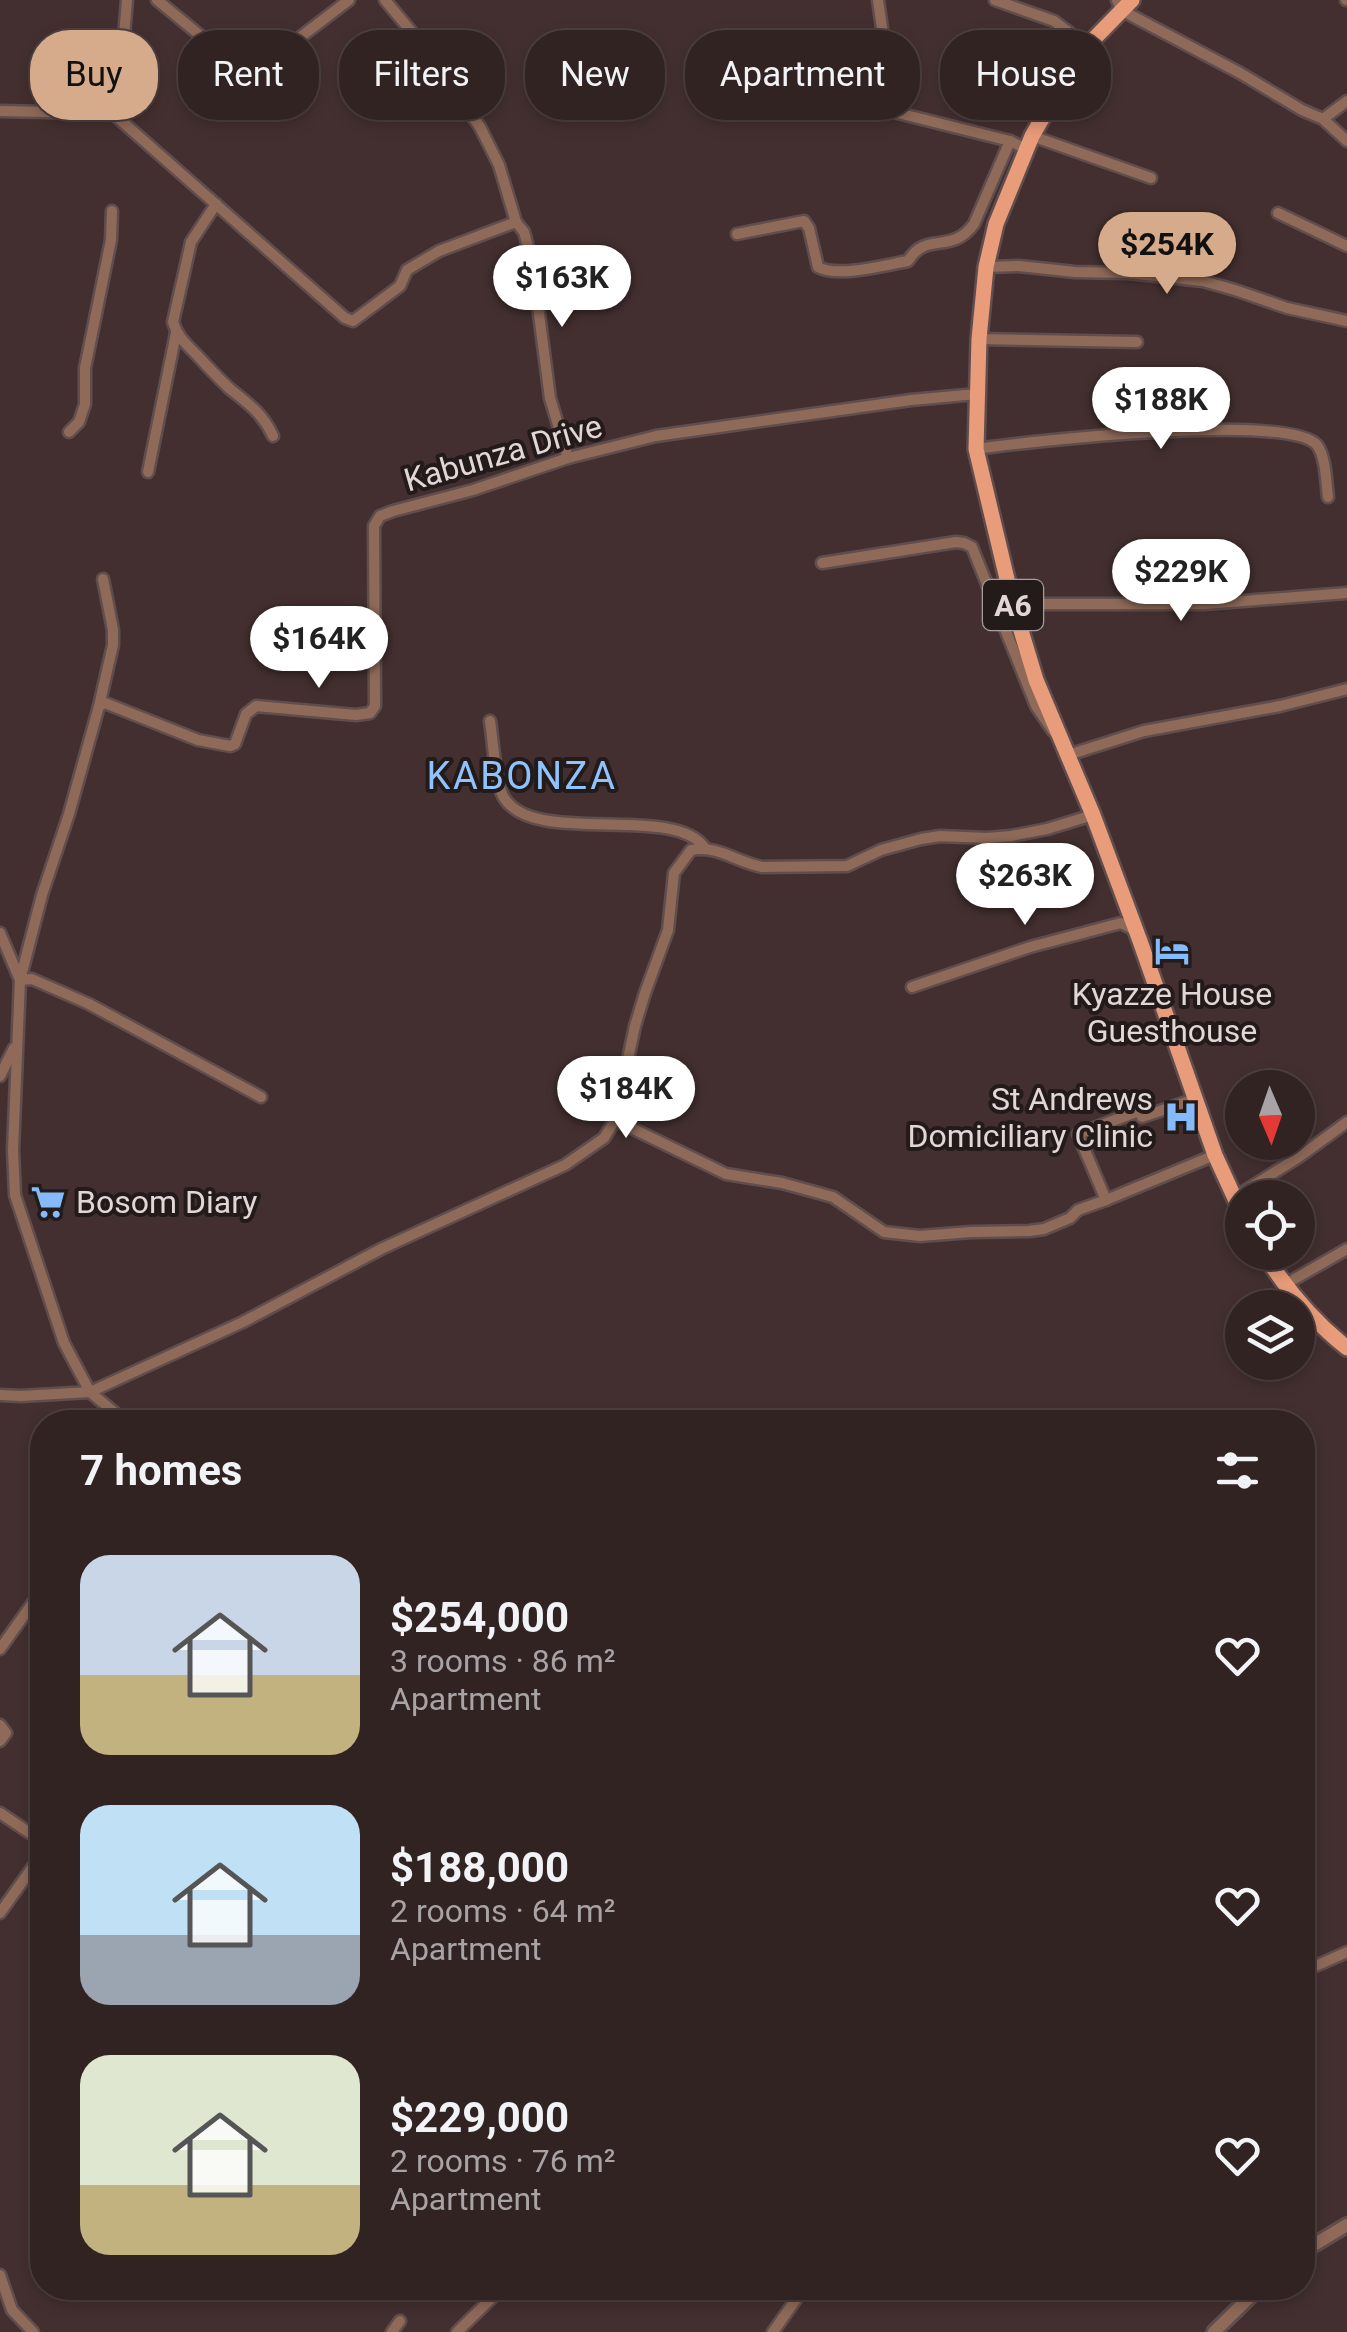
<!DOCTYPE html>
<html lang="en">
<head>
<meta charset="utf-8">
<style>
	:root { --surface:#322323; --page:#3d2f30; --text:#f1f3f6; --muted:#a8a4a6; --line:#4d4041; --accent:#d6ab8b }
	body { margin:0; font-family:Roboto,sans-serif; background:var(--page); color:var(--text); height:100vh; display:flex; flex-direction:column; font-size:38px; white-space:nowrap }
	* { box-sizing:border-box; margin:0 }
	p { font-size:32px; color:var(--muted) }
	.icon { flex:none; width:55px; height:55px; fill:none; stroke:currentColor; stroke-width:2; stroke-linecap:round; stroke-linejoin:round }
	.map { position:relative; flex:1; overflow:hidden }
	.sheet { position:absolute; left:30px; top:1410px; width:1285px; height:890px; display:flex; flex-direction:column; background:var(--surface); border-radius:40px; box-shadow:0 5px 15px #0003,0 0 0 2px var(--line) }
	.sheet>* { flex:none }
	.guide { position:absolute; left:30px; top:30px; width:1288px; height:90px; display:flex; gap:20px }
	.needle { width:65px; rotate:178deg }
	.controls { position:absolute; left:1225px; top:1070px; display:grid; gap:20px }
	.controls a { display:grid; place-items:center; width:90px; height:90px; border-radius:50%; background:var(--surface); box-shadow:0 5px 15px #0003,0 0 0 2px var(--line); font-size:50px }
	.price { position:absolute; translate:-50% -85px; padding:0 22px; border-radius:35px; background:#fff; color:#222; font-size:32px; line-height:65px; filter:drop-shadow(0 2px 5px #0008) }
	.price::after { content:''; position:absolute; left:50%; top:60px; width:30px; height:22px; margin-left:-15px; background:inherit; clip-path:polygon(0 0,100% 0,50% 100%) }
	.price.selected { background:var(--accent); color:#111 }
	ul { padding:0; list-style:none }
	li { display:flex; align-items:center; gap:30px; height:250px; padding:0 50px }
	li span { display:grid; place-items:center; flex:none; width:280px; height:200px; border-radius:30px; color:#555 }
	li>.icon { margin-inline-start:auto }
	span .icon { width:120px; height:120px; fill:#fffc; stroke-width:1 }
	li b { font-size:42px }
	h2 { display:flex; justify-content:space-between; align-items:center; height:120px; padding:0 50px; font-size:42px }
	.pill { padding:0 35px; border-radius:40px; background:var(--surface); box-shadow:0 5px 15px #0003,0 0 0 2px var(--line); font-size:35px; line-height:90px }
	.pill.selected { background:var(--accent); color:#111 }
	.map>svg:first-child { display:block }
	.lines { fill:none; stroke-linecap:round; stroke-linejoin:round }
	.minor-casing { stroke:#604d4d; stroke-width:15 }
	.tertiary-casing { stroke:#604d4d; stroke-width:18 }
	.primary-casing { stroke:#604d4d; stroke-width:20 }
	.minor { stroke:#8f6a59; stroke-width:10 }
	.tertiary { stroke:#8f6a59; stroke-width:12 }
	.primary { stroke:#e89c7a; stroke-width:15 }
	.labels { text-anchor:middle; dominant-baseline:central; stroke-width:8; stroke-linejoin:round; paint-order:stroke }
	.shield { fill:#231a1a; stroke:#a99e9e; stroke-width:2.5 }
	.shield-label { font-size:30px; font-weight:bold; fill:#e3d6d6 }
	.street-label { font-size:32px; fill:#e3d6d6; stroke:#231a1a }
	.poi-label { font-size:32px; fill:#e3d6d6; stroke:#231a1a }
	.quarter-label { font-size:38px; letter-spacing:2.5px; fill:#90c3fe; stroke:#231a1a }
</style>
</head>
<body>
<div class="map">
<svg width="1347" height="2332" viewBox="0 0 1347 2332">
	<rect width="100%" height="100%" fill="#432f2f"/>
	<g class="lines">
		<g class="minor-casing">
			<g id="minor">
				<path d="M 157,0 L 235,64 L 245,68 L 265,64 L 349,0"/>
				<path d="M 385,0 L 420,42 L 480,127 L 499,165 L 516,222 L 524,232 L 532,261 L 550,398 L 568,458"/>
				<path d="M 878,0 L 894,112 L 1010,141 L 1026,149"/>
				<path d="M 995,0 L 1054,21 L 1087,46"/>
				<path d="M 1117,0 L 1121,10 L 1240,73 L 1302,110 L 1323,119 L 1347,141"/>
				<path d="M 1346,0 L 1347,0"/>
				<path d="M 109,110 L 345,318 L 353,321 L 400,286 L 407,270 L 439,251 L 516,222"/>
				<path d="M 109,110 L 121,72 L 127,0"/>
				<path d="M 0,111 L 93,113 L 109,110"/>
				<path d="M 1323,119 L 1347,101"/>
				<path d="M 1032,136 L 1151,178"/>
				<path d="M 216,204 L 191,242 L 173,322 C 177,336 186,344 196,354 C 207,366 218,378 230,389 C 249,404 263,414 273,436"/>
				<path d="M 1278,213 L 1347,246"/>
				<path d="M 737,234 L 804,221 L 809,228 L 818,267 C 837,278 885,265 908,261 C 927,230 950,256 974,224 L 1010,141"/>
				<path d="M 986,267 L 1019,266 L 1075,272 L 1128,273 L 1203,281 L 1235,290 L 1287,308 L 1347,321"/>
				<path d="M 979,339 L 1137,342"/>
				<path d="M 69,432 L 79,422 L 85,404 L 85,368 L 111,240 L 112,211"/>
				<path d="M 976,449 C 1025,442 1289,412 1317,445 C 1326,457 1326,482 1328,497"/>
				<path d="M 148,472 L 176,333"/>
				<path d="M 822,563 L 956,542 L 964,543 L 972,547 L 1036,706 L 1053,731"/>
				<path d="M 1013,604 L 1205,604 L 1347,593"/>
				<path d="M 99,706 L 113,645 L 113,630 L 103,579"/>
				<path d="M 490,721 C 493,740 495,781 503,796 C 531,848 672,803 704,847"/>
				<path d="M 1068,755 L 1144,731 L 1280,706 L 1347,689"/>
				<path d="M 0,933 L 20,980 L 13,1150 L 15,1195 L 64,1343 L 90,1392 L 126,1422"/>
				<path d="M 912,987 L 1030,947 L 1121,923 L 1135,930"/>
				<path d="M 0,1076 L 14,1048"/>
				<path d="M 261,1097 L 89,1004 L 32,979 L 20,980 L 42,895 L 69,814 L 99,706 L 105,703 L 198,740 L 230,746 L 235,744 L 246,714 L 256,706 L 356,715 L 370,713 L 375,706 L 374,526 L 380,516 L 393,511 L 473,490 L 568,458 L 656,436 L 911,400 L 977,394"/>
				<path d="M 615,1120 L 726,1174 L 782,1183 L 833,1197 L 884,1232 L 920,1236 L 971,1232 L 1029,1231 L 1044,1229 L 1070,1218 L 1078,1210 L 1106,1200 L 1078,1134 L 1139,1111 L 1142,1117 L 1195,1099"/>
				<path d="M 1235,1197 L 1299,1157 L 1347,1122"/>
				<path d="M 1106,1200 L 1215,1155"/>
				<path d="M 1284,1285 L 1347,1249"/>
				<path d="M 0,1395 L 21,1396 L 90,1392 L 243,1322 L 383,1248 L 565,1165 L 604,1138 L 615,1120 L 635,1026 L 645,993 L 668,930 L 674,873 L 691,850 C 718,845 736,862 762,867 L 847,866 L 881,850 L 921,839 L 940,836 L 987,838 L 1011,836 L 1047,829 L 1093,815"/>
				<path d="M 0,1649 L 42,1590"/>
				<path d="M 0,1725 L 6,1733 L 0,1741"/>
				<path d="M 0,1813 L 42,1841"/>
				<path d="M 0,1913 L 42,1854"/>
				<path d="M 1302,1972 L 1347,1952"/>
				<path d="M 0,2275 L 12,2310 L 33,2332"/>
				<path d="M 392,2332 L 400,2321"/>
				<path d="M 457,2332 L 502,2288"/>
				<path d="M 773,2332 L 804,2288"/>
			</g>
		</g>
		<g class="tertiary-casing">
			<g id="tertiary">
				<path d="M 1302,2252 L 1347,2225"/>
				<path d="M 1214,2332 L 1259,2288"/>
			</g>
		</g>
		<g class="primary-casing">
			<g id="primary">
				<path d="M 1132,0 L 1087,46 L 1062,84 L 1032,136 L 996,224 L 986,267 L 979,339 L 976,449 L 1013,604 L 1036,680 L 1093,815 L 1140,941 L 1215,1155 L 1242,1214"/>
				<path d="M 1263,1252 C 1286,1289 1313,1321 1347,1348"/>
			</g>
		</g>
		<use href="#minor" class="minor"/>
		<use href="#tertiary" class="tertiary"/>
		<use href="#primary" class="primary"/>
	</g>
	<defs>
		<g id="hotel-bare" transform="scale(2.7)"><path d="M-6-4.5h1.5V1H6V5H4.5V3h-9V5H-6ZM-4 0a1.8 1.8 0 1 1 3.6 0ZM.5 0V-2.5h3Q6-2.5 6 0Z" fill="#85bbfb" stroke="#231a1a" stroke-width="2.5" paint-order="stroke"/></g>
		<g id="hospital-bare" transform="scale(2.7)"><path d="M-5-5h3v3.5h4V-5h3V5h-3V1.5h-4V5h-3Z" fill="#85bbfb" stroke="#231a1a" stroke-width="2.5" paint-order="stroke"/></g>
		<g id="supermarket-bare" transform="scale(2.7)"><path d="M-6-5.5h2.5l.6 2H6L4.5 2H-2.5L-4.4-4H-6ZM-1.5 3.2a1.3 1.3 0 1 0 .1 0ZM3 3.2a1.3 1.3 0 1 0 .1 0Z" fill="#85bbfb" stroke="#231a1a" stroke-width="2.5" paint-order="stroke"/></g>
	</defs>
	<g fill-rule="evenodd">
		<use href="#hotel-bare" x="1172" y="951"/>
		<use href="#hospital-bare" x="1181" y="1117"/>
		<use href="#supermarket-bare" x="48" y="1202"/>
	</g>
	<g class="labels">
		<rect class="shield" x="983" y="580" width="60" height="50" rx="8"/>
		<g class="shield-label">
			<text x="1013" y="605">A6</text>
		</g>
		<g class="street-label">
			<text transform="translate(503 453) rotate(-16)">Kabunza Drive</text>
		</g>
		<g class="poi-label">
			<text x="1172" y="994">Kyazze House<tspan x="1172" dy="37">Guesthouse</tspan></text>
			<text x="1153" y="1099" text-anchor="end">St Andrews<tspan x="1153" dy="37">Domiciliary Clinic</tspan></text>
			<text x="76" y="1202" text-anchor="start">Bosom Diary</text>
		</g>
		<g class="quarter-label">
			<text x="522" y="776">KABONZA</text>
		</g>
	</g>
</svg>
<div class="controls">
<a><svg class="needle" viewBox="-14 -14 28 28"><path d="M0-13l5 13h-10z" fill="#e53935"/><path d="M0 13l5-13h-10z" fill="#a8a4a6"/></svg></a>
<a><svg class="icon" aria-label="locate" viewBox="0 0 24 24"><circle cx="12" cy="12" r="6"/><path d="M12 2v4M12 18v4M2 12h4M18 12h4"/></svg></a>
<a><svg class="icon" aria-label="layers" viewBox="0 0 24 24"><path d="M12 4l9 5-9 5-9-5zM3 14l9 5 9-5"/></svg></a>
</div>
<b class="price selected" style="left:1167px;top:297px">$254K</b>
<b class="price" style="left:562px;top:330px">$163K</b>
<b class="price" style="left:1161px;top:452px">$188K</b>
<b class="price" style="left:1181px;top:624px">$229K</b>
<b class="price" style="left:319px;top:691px">$164K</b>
<b class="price" style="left:1025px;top:928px">$263K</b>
<b class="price" style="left:626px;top:1141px">$184K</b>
<div class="guide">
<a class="pill selected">Buy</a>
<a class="pill">Rent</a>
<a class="pill">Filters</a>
<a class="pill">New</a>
<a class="pill">Apartment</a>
<a class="pill">House</a>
</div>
<section class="sheet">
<h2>7 homes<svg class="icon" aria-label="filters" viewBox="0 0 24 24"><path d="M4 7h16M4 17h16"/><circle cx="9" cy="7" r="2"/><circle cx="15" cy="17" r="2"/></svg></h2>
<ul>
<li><span style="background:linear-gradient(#c9d6e8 60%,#c2b280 0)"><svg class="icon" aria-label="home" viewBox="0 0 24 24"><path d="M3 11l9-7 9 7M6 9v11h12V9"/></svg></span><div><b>$254,000</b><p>3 rooms · 86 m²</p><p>Apartment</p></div><svg class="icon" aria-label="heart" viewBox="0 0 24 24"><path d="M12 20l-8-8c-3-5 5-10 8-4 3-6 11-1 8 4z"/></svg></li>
<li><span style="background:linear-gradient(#bfe0f5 65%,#9aa5b1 0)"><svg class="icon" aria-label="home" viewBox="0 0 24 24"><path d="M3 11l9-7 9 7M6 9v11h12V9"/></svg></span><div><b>$188,000</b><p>2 rooms · 64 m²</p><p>Apartment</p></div><svg class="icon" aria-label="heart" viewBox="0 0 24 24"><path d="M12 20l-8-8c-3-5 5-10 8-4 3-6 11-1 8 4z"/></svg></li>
<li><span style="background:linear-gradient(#dfe7d0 65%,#c2b280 0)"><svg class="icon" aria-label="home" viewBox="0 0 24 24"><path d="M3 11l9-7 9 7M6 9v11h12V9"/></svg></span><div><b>$229,000</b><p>2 rooms · 76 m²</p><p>Apartment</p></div><svg class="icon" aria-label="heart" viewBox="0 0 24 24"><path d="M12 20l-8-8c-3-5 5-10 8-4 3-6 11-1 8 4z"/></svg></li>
</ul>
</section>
</div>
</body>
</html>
